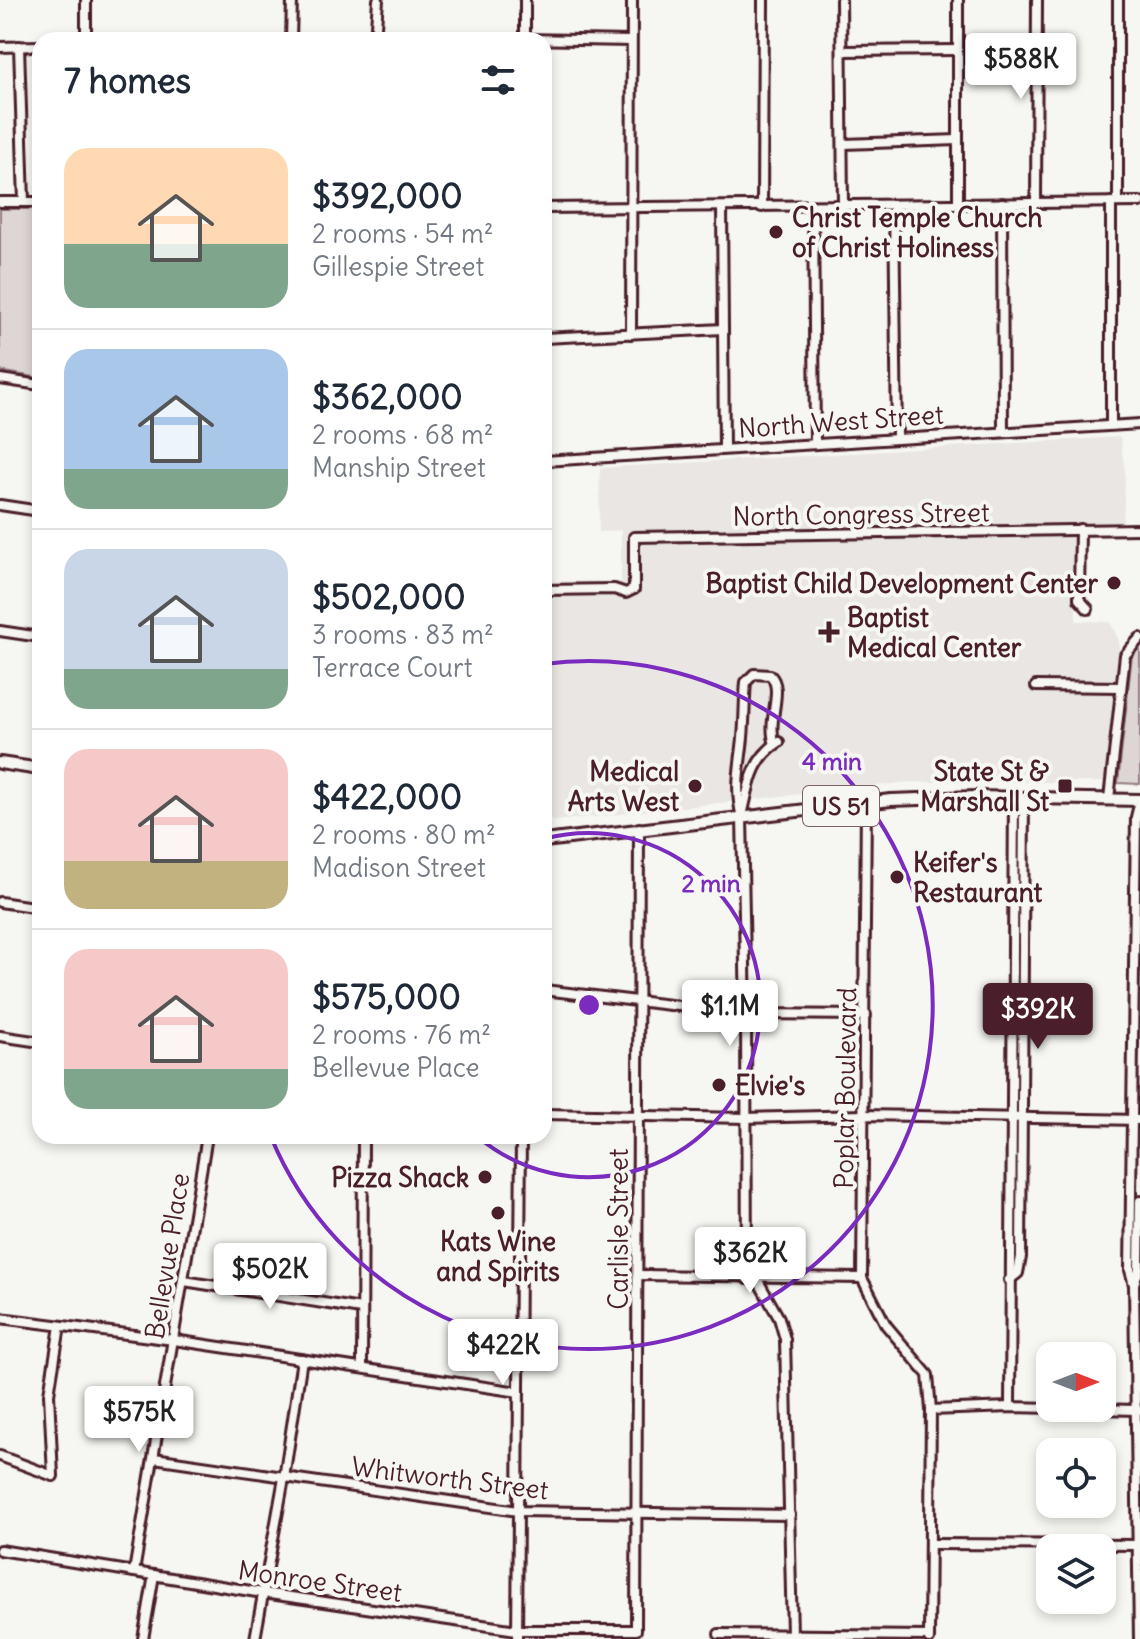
<!DOCTYPE html>
<html lang="en">
<head>
<meta charset="utf-8">
<style>
	:root { --surface:#fff; --page:#f6f6f7; --text:#1f2937; --muted:#747a83; --line:#e0e1e3; --accent:#4a1f2b }
	body { margin:0; font-family:Delius,sans-serif; background:var(--page); color:var(--text); height:100vh; display:flex; flex-direction:column; font-size:30px; white-space:nowrap }
	* { box-sizing:border-box; margin:0 }
	p { font-size:26px; color:var(--muted) }
	.icon { flex:none; width:44px; height:44px; fill:none; stroke:currentColor; stroke-width:2; stroke-linecap:round; stroke-linejoin:round }
	.map { position:relative; flex:1; overflow:hidden }
	.panel { position:absolute; left:32px; top:32px; width:520px; height:1112px; display:flex; flex-direction:column; background:var(--surface); border-radius:24px; box-shadow:0 4px 12px #0003 }
	.panel>* { flex:none }
	.needle { width:52px; rotate:90deg }
	.tools { position:absolute; left:1036px; top:1342px; display:grid; gap:16px }
	.tools a { display:grid; place-items:center; width:80px; height:80px; border-radius:16px; background:var(--surface); box-shadow:0 4px 12px #0003; font-size:40px }
	.price { position:absolute; translate:-50% -68px; padding:0 18px; border-radius:8px; background:#fff; color:#222; font-size:26px; line-height:52px; filter:drop-shadow(0 2px 4px #0008) }
	.price::after { content:''; position:absolute; left:50%; top:48px; width:24px; height:18px; margin-left:-12px; background:inherit; clip-path:polygon(0 0,100% 0,50% 100%) }
	.price.selected { background:var(--accent); color:#fff }
	ul { padding:0; list-style:none }
	li { display:flex; align-items:center; gap:24px; height:200px; padding:0 32px }
	li+li { border-top:2px solid var(--line) }
	li span { display:grid; place-items:center; flex:none; width:224px; height:160px; border-radius:24px; color:#555 }
	li>.icon { margin-inline-start:auto }
	span .icon { width:96px; height:96px; fill:#fffc; stroke-width:1 }
	li b { font-size:34px }
	h2 { display:flex; justify-content:space-between; align-items:center; height:96px; padding:0 32px; font-size:34px }
	.map>svg:first-child { display:block }
	.built { fill:#e9e6e3 }
	.green { fill:#ddd6d5; stroke:#947a80; stroke-width:2 }
	.lines { fill:none; stroke-linecap:round; stroke-linejoin:round }
	.minor-casing { stroke:#4a1f2b; stroke-width:14 }
	.major-casing { stroke:#4a1f2b; stroke-width:16 }
	.minor { stroke:#f6f6f2; stroke-width:8 }
	.major { stroke:#f6f6f2; stroke-width:10 }
	.ring { fill:none; stroke:#7b2cbf; stroke-width:4 }
	.poi-dot { fill:#4a1f2b; stroke:#f6f6f2; stroke-width:3 }
	.labels { text-anchor:middle; dominant-baseline:central; stroke-width:8; stroke-linejoin:round; paint-order:stroke }
	.shield { fill:#f6f6f2; stroke:#7e6067; stroke-width:2 }
	.shield-label { font-size:24px; font-weight:bold; fill:#4a1f2b }
	.poi-label { font-size:26px; font-weight:bold; fill:#4a1f2b; stroke:#f6f6f2; text-anchor:start }
	.street-label { font-size:26px; fill:#4a1f2b; stroke:#f6f6f2 }
	.centre { fill:#7b2cbf; stroke:#f6f6f2; stroke-width:4 }
	.ring-label { font-size:24px; text-anchor:middle; font-weight:bold; fill:#7b2cbf; stroke:#f6f6f2; stroke-width:8; stroke-linejoin:round; paint-order:stroke }
</style>
</head>
<body>
<div class="map">
<svg width="1140" height="1639" viewBox="0 0 1140 1639">
	<rect width="100%" height="100%" fill="#f6f6f2"/>
	<filter id="ink" filterUnits="userSpaceOnUse"><feTurbulence type="fractalNoise" baseFrequency=".0125" numOctaves="2"/><feDisplacementMap in="SourceGraphic" scale="16" xChannelSelector="R" yChannelSelector="G"/><feConvolveMatrix kernelMatrix="1 2 1 2 8 2 1 2 1" color-interpolation-filters="sRGB"/></filter>
	<g filter="url(#ink)">
		<path class="built" d="M 1120,437 L 1125,472 L 1123,522 L 1074,525 L 1076,621 L 1110,622 L 1119,641 L 1119,665 L 1104,782 L 909,782 L 555,821 L 544,815 L 544,581 L 621,582 L 621,530 L 599,532 L 600,468 Z"/>
		<g class="green">
			<path d="M 0,209 L 40,209 L 40,378 L 0,371 Z"/>
			<path d="M 1140,647 L 1140,784 L 1118,783 L 1132,655 Z"/>
		</g>
		<g class="lines">
			<g class="minor-casing">
				<g id="minor">
					<path d="M 841,0 L 843,205"/>
					<path d="M 958,0 L 958,203"/>
					<path d="M 1118,0 L 1118,202"/>
					<path d="M 525,39 L 631,41"/>
					<path d="M 86,40 L 86,0"/>
					<path d="M 291,40 L 292,0"/>
					<path d="M 375,40 L 378,0"/>
					<path d="M 525,40 L 525,0"/>
					<path d="M 19,46 L 24,202"/>
					<path d="M 0,47 L 40,46"/>
					<path d="M 842,51 L 958,50"/>
					<path d="M 844,144 L 958,140"/>
					<path d="M 0,202 L 40,202"/>
					<path d="M 1002,203 L 1003,431"/>
					<path d="M 1036,203 L 1037,0"/>
					<path d="M 894,205 L 897,438"/>
					<path d="M 813,206 L 815,443"/>
					<path d="M 722,207 L 724,449"/>
					<path d="M 762,207 L 763,0"/>
					<path d="M 544,208 L 1140,202"/>
					<path d="M 631,334 L 632,0"/>
					<path d="M 544,338 L 723,329"/>
					<path d="M 0,379 L 40,385"/>
					<path d="M 1111,425 L 1111,202"/>
					<path d="M 544,461 L 1140,424"/>
					<path d="M 0,505 L 40,511"/>
					<path d="M 1080,529 L 1079,599 L 1088,609"/>
					<path d="M 634,589 L 634,537 L 1140,529"/>
					<path d="M 544,590 L 614,589 L 626,593 L 634,589"/>
					<path d="M 0,631 L 40,637"/>
					<path d="M 1036,686 L 1121,687"/>
					<path d="M 1109,799 L 1125,655 L 1140,638"/>
					<path d="M 866,803 L 862,1278 L 886,1325 L 928,1375 L 931,1410 L 929,1639"/>
					<path d="M 742,816 C 749,787 751,759 779,742"/>
					<path d="M 0,902 L 40,908"/>
					<path d="M 544,990 L 746,1014 L 866,1015"/>
					<path d="M 0,1036 L 40,1042"/>
					<path d="M 544,1114 L 746,1118 L 864,1115 L 1140,1120"/>
					<path d="M 638,1275 L 862,1278"/>
					<path d="M 747,1279 L 746,1014 L 742,817 C 735,792 739,771 742,747 C 745,725 744,703 746,682 L 754,674 L 770,675 C 785,689 766,720 775,744"/>
					<path d="M 757,1279 L 779,1318 L 785,1339 L 792,1634"/>
					<path d="M 1009,1280 L 1018,1273 L 1021,1257 L 1024,798"/>
					<path d="M 184,1281 L 361,1309"/>
					<path d="M 1134,1284 L 1139,1269 L 1140,1201"/>
					<path d="M 0,1318 L 174,1340 L 519,1392"/>
					<path d="M 362,1367 L 363,1136"/>
					<path d="M 1010,1407 L 1014,798"/>
					<path d="M 931,1410 L 1010,1407 L 1138,1410"/>
					<path d="M 0,1456 L 53,1476 L 49,1394 L 60,1326"/>
					<path d="M 154,1458 L 518,1511 L 790,1515"/>
					<path d="M 931,1544 L 1140,1545"/>
					<path d="M 0,1550 L 263,1593 L 517,1630 L 636,1630 L 639,828"/>
					<path d="M 134,1572 L 207,1136"/>
					<path d="M 719,1634 L 929,1636"/>
					<path d="M 143,1639 L 154,1575"/>
					<path d="M 255,1639 L 284,1478 L 302,1359"/>
					<path d="M 517,1639 L 521,1136"/>
					<path d="M 1139,1639 L 1134,1285 L 1130,1270 L 1136,817 L 1140,801"/>
				</g>
			</g>
			<g class="major-casing">
				<g id="major">
					<path d="M 0,763 L 40,769"/>
					<path d="M 544,841 L 891,800 L 976,797 L 1140,800"/>
				</g>
			</g>
			<use href="#minor" class="minor"/>
			<use href="#major" class="major"/>
		</g>
	</g>
	<g class="ring">
		<path d="M544 839A172 172 0 1 1 478 1137"/>
		<path d="M544 664A344 344 0 1 1 271 1137"/>
	</g>
	<g class="poi-dot">
		<circle cx="776" cy="232" r="8"/>
		<circle cx="1114" cy="583" r="8"/>
		<path d="M825 620h8v8h8v8h-8v8h-8v-8h-8v-8h8z"/>
		<circle cx="695" cy="786" r="8"/>
		<rect x="1057" y="778" width="16" height="16" rx="4"/>
		<circle cx="897" cy="877" r="8"/>
		<circle cx="719" cy="1085" r="8"/>
		<circle cx="485" cy="1177" r="8"/>
		<circle cx="498" cy="1213" r="8"/>
	</g>
	<g class="labels">
		<rect class="shield" x="803" y="786" width="76" height="40" rx="6"/>
		<g class="shield-label">
			<text x="841" y="806">US 51</text>
		</g>
		<g class="poi-label">
			<text x="792" y="217">Christ Temple Church<tspan x="792" dy="30">of Christ Holiness</tspan></text>
			<text x="1098" y="583" text-anchor="end">Baptist Child Development Center</text>
			<text x="847" y="617">Baptist<tspan x="847" dy="30">Medical Center</tspan></text>
			<text x="679" y="771" text-anchor="end">Medical<tspan x="679" dy="30">Arts West</tspan></text>
			<text x="1049" y="771" text-anchor="end">State St &amp;<tspan x="1049" dy="30">Marshall St</tspan></text>
			<text x="913" y="862">Keifer's<tspan x="913" dy="30">Restaurant</tspan></text>
			<text x="735" y="1085">Elvie's</text>
			<text x="469" y="1177" text-anchor="end">Pizza Shack</text>
			<text x="498" y="1241" text-anchor="middle">Kats Wine<tspan x="498" dy="30">and Spirits</tspan></text>
		</g>
		<g class="street-label">
			<text transform="translate(841 421) rotate(-4)">North West Street</text>
			<text transform="translate(861 514) rotate(-1)">North Congress Street</text>
			<text transform="translate(845 1088) rotate(-89)">Poplar Boulevard</text>
			<text transform="translate(618 1229) rotate(-90)">Carlisle Street</text>
			<text transform="translate(167 1256) rotate(-81)">Bellevue Place</text>
			<text transform="translate(450 1478) rotate(7)">Whitworth Street</text>
			<text transform="translate(320 1581) rotate(8)">Monroe Street</text>
		</g>
	</g>
	<circle cx="589" cy="1005" r="12" class="centre"/>
	<g class="ring-label">
		<text x="832" y="770">4 min</text>
		<text x="711" y="892">2 min</text>
	</g>
</svg>
<div class="tools">
<a><svg class="needle" viewBox="-14 -14 28 28"><path d="M0-13l5 13h-10z" fill="#e53935"/><path d="M0 13l5-13h-10z" fill="#747a83"/></svg></a>
<a><svg class="icon" aria-label="locate" viewBox="0 0 24 24"><circle cx="12" cy="12" r="6"/><path d="M12 2v4M12 18v4M2 12h4M18 12h4"/></svg></a>
<a><svg class="icon" aria-label="layers" viewBox="0 0 24 24"><path d="M12 4l9 5-9 5-9-5zM3 14l9 5 9-5"/></svg></a>
</div>
<b class="price" style="left:1021px;top:101px">$588K</b>
<b class="price" style="left:730px;top:1048px">$1.1M</b>
<b class="price selected" style="left:1038px;top:1051px">$392K</b>
<b class="price" style="left:750px;top:1295px">$362K</b>
<b class="price" style="left:270px;top:1311px">$502K</b>
<b class="price" style="left:503px;top:1387px">$422K</b>
<b class="price" style="left:139px;top:1454px">$575K</b>
<section class="panel">
<h2>7 homes<svg class="icon" aria-label="filters" viewBox="0 0 24 24"><path d="M4 7h16M4 17h16"/><circle cx="9" cy="7" r="2"/><circle cx="15" cy="17" r="2"/></svg></h2>
<ul>
<li><span style="background:linear-gradient(#ffd9b3 60%,#7fa58c 0)"><svg class="icon" aria-label="home" viewBox="0 0 24 24"><path d="M3 11l9-7 9 7M6 9v11h12V9"/></svg></span><div><b>$392,000</b><p>2 rooms · 54 m²</p><p>Gillespie Street</p></div></li>
<li><span style="background:linear-gradient(#a9c7e8 75%,#7fa58c 0)"><svg class="icon" aria-label="home" viewBox="0 0 24 24"><path d="M3 11l9-7 9 7M6 9v11h12V9"/></svg></span><div><b>$362,000</b><p>2 rooms · 68 m²</p><p>Manship Street</p></div></li>
<li><span style="background:linear-gradient(#c9d6e8 75%,#7fa58c 0)"><svg class="icon" aria-label="home" viewBox="0 0 24 24"><path d="M3 11l9-7 9 7M6 9v11h12V9"/></svg></span><div><b>$502,000</b><p>3 rooms · 83 m²</p><p>Terrace Court</p></div></li>
<li><span style="background:linear-gradient(#f6c9c9 70%,#c2b280 0)"><svg class="icon" aria-label="home" viewBox="0 0 24 24"><path d="M3 11l9-7 9 7M6 9v11h12V9"/></svg></span><div><b>$422,000</b><p>2 rooms · 80 m²</p><p>Madison Street</p></div></li>
<li><span style="background:linear-gradient(#f6c9c9 75%,#7fa58c 0)"><svg class="icon" aria-label="home" viewBox="0 0 24 24"><path d="M3 11l9-7 9 7M6 9v11h12V9"/></svg></span><div><b>$575,000</b><p>2 rooms · 76 m²</p><p>Bellevue Place</p></div></li>
</ul>
</section>
</div>
</body>
</html>
